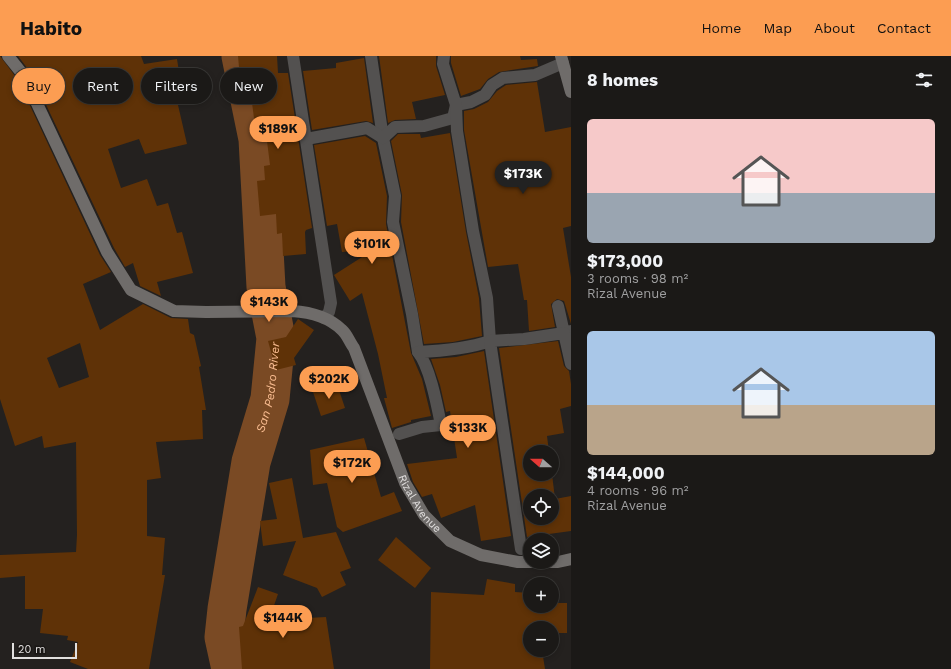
<!DOCTYPE html>
<html lang="en">
<head>
<meta charset="utf-8">
<style>
	:root { --surface:#1b1917; --page:#242220; --text:#f1f3f6; --muted:#a0a0a1; --line:#393836; --accent:#fc9d52 }
	body { margin:0; font-family:"Work Sans",sans-serif; background:var(--page); color:var(--text); height:100vh; display:flex; flex-direction:column; font-size:15px; white-space:nowrap }
	* { box-sizing:border-box; margin:0 }
	p { font-size:13px; color:var(--muted) }
	.icon { flex:none; width:22px; height:22px; fill:none; stroke:currentColor; stroke-width:2; stroke-linecap:round; stroke-linejoin:round }
	.map { position:relative; flex:1; overflow:hidden }
	.panel { display:flex; flex-direction:column; background:var(--surface); width:380px }
	.panel>* { flex:none }
	.guide { position:absolute; left:12px; top:12px; width:380px; height:36px; display:flex; gap:8px }
	.needle { width:26px; rotate:291deg }
	.buttons { position:absolute; left:523px; top:389px; display:grid; gap:8px }
	.buttons a { display:grid; place-items:center; width:36px; height:36px; border-radius:50%; background:var(--surface); box-shadow:0 2px 6px #0003,0 0 0 1px var(--line); font-size:20px }
	.scale { position:absolute; left:12px; bottom:10px; width:65px; box-sizing:border-box; padding-left:4px; border:2px solid #e1dfde; border-top:0; font-size:11px; line-height:14px; white-space:nowrap; color:#e1dfde; -webkit-text-stroke:3px #1a1715; paint-order:stroke }
	.price { position:absolute; translate:-50% -34px; padding:0 9px; border-radius:14px; background:var(--accent); color:#111; font-size:13px; line-height:26px; filter:drop-shadow(0 1px 2px #0008) }
	.price::after { content:''; position:absolute; left:50%; top:24px; width:12px; height:9px; margin-left:-6px; background:inherit; clip-path:polygon(0 0,100% 0,50% 100%) }
	.price.current { background:#222; color:#fff }
	ul { padding:0; list-style:none }
	li { display:grid; align-content:center; gap:8px; height:212px; padding:0 16px }
	li span { display:grid; place-items:center; height:124px; border-radius:6px; color:#555 }
	li>.icon { margin-inline-start:auto }
	span .icon { width:72px; height:72px; fill:#fffc; stroke-width:1 }
	li b { font-size:17px }
	h2 { display:flex; justify-content:space-between; align-items:center; height:48px; padding:0 16px; font-size:17px }
	.tag { padding:0 14px; border-radius:18px; background:var(--surface); box-shadow:0 2px 6px #0003,0 0 0 1px var(--line); font-size:14px; line-height:36px }
	.tag.current { background:var(--accent); color:#111 }
	header { display:flex; align-items:center; gap:24px; box-sizing:border-box; height:56px; padding:0 20px; background:var(--accent); color:#111 }
	header strong { font-size:19px }
	nav { display:flex; gap:22px; margin-inline-start:auto; font-size:14px }
	main { display:flex; flex:1; min-height:0 }
	.map>svg:first-child { display:block }
	.lines { fill:none; stroke-linecap:round; stroke-linejoin:round }
	.river { stroke:#7a4a24; stroke-width:39 }
	.building { fill:#5f3207; fill-rule:evenodd }
	.street { stroke:#535150; stroke-width:12 }
	.secondary { stroke:#6f6c6a; stroke-width:12 }
	.labels { text-anchor:middle; dominant-baseline:central; stroke-width:3; stroke-linejoin:round; paint-order:stroke }
	.street-label { font-size:11px; fill:#e1dfde; stroke:#1a1715 }
	.water-label { font-size:12px; font-style:italic; fill:#fabd91; stroke:#1a1715 }
</style>
</head>
<body>
<header>
<strong>Habito</strong>
<nav><a>Home</a><a>Map</a><a>About</a><a>Contact</a></nav>
</header>
<main>
<div class="map">
<svg width="571" height="613" viewBox="0 0 571 613">
	<rect width="100%" height="100%" fill="#24211f"/>
	<g class="lines">
		<path class="river" id="s1" d="M 231,613 L 224,581 L 227,553 L 251,406 L 270,343 L 276,282 L 266,231 L 258,83 L 241,0"/>
	</g>
	<g class="building">
		<path d="M 0,0 L 18,24 L 100,199 L 111,216 L 83,228 L 100,274 L 143,248 L 171,262 L 188,263 L 190,277 L 194,279 L 201,310 L 199,311 L 206,354 L 202,354 L 203,383 L 156,386 L 161,422 L 147,424 L 147,480 L 165,482 L 162,519 L 165,519 L 149,613 L 88,613 L 70,606 L 78,586 L 67,584 L 68,580 L 40,577 L 43,553 L 25,553 L 25,520 L 0,522 L 0,499 L 76,496 L 77,479 L 76,386 L 44,392 L 42,380 L 15,390 L 0,343 ZM 80,287 L 89,321 L 59,332 L 47,302 Z"/>
		<path d="M 18,0 L 141,0 L 144,8 L 177,3 L 182,35 L 175,36 L 187,88 L 145,98 L 139,83 L 108,93 L 121,132 L 147,123 L 157,150 L 168,147 L 177,177 L 182,176 L 193,217 L 157,226 L 161,240 L 140,230 L 133,207 L 125,211 L 114,192 L 31,17 Z"/>
		<path d="M 238,0 L 277,0 L 278,17 L 288,17 L 312,172 L 306,174 L 305,176 L 306,198 L 283,200 L 282,177 L 277,178 L 276,158 L 260,160 L 257,125 L 265,124 L 264,110 L 270,109 L 265,69 L 255,70 L 251,39 L 243,41 L 239,22 L 240,22 Z"/>
		<path d="M 379,0 L 436,0 L 436,10 L 445,39 L 412,46 L 416,63 L 395,64 L 388,67 Z"/>
		<path d="M 451,0 L 520,0 L 521,4 L 537,3 L 538,10 L 499,16 L 488,23 L 480,33 L 461,40 L 451,7 Z"/>
		<path d="M 364,2 L 373,67 L 366,65 L 312,74 L 303,15 L 336,12 L 336,7 Z"/>
		<path d="M 537,26 L 545,76 L 571,71 L 571,170 L 563,172 L 571,221 L 571,268 L 564,245 L 557,243 L 551,248 L 555,271 L 529,275 L 527,244 L 524,244 L 518,208 L 488,211 L 464,74 L 464,55 L 474,53 L 488,46 L 497,35 L 506,29 Z"/>
		<path d="M 450,77 L 466,176 L 479,242 L 482,280 L 453,286 L 424,288 L 401,166 L 402,139 L 391,85 L 398,78 L 420,78 L 421,82 Z"/>
		<path d="M 365,80 L 376,87 L 387,140 L 386,168 L 411,297 L 422,323 L 431,360 L 411,364 L 411,366 L 392,372 L 384,342 L 387,342 L 378,298 L 362,237 L 350,245 L 334,219 L 373,194 L 342,196 L 337,168 L 327,170 L 314,89 Z"/>
		<path d="M 298,263 L 314,274 L 294,302 L 296,309 L 276,314 L 268,285 L 286,281 Z"/>
		<path d="M 558,285 L 564,310 L 569,315 L 571,328 L 571,350 L 560,353 L 564,377 L 547,380 L 549,396 L 530,396 L 530,418 L 552,418 L 555,443 L 571,440 L 571,475 L 527,481 L 499,292 ZM 530,440 L 552,440 L 552,462 L 530,462 Z"/>
		<path d="M 484,295 L 511,480 L 481,485 L 475,449 L 441,462 L 432,438 L 422,441 L 413,426 L 407,408 L 457,402 L 450,355 L 446,356 L 440,329 L 431,303 L 456,301 Z"/>
		<path d="M 337,328 L 345,352 L 321,360 L 313,336 Z"/>
		<path d="M 364,382 L 381,441 L 394,436 L 402,455 L 343,476 L 337,471 L 327,427 L 313,429 L 310,394 Z"/>
		<path d="M 292,422 L 303,482 L 336,476 L 351,512 L 340,516 L 346,529 L 322,541 L 317,532 L 283,519 L 296,485 L 263,490 L 260,465 L 277,463 L 269,427 Z"/>
		<path d="M 396,481 L 431,512 L 415,532 L 378,504 Z"/>
		<path d="M 487,523 L 515,528 L 515,536 L 530,537 L 530,550 L 552,550 L 552,547 L 567,547 L 567,577 L 552,577 L 552,572 L 530,572 L 530,594 L 542,594 L 545,613 L 430,613 L 431,536 L 484,539 Z"/>
		<path d="M 258,531 L 278,538 L 269,564 L 326,561 L 334,613 L 242,613 L 239,571 L 243,570 Z"/>
	</g>
	<g class="lines">
		<g class="street">
			<path d="M 293,0 L 331,247 L 329,256 L 324,262"/>
			<path d="M 371,0 L 383,82 L 395,140 L 393,166 L 412,258 L 418,296"/>
			<path d="M 306,83 L 367,72 L 383,82 L 395,71 L 424,70 L 453,62 L 456,49 L 471,46 L 485,39 L 492,29 L 503,22 L 535,19 L 563,7"/>
			<path d="M 558,250 L 564,277 L 571,275"/>
			<path d="M 399,378 L 422,371 L 441,369 C 437,349 430,311 418,296 C 442,295 467,293 490,285 L 487,242 L 473,175 L 457,75 L 456,49 L 443,8 L 444,0"/>
			<path d="M 521,493 L 490,285 L 524,283 L 564,277 L 571,308"/>
		</g>
		<g class="secondary">
			<path id="s2" d="M 8,0 L 24,20 L 107,196 L 131,234 L 174,255 L 206,256 L 292,255 C 309,256 329,261 342,274 C 347,278 350,287 354,292 L 405,427 L 424,459 L 450,485 L 481,499 L 518,506 L 558,506 L 571,503"/>
			<path d="M 561,0 L 571,36"/>
		</g>
	</g>
	<g class="labels">
		<g class="street-label">
			<text stroke="none"><textPath href="#s2" startOffset="677">Rizal Avenue</textPath></text>
		</g>
		<g class="water-label">
			<text stroke="none"><textPath href="#s1" startOffset="287">San Pedro River</textPath></text>
		</g>
	</g>
</svg>
<div class="buttons">
<a><svg class="needle" viewBox="-14 -14 28 28"><path d="M0-13l5 13h-10z" fill="#e53935"/><path d="M0 13l5-13h-10z" fill="#a0a0a1"/></svg></a>
<a><svg class="icon" aria-label="locate" viewBox="0 0 24 24"><circle cx="12" cy="12" r="6"/><path d="M12 2v4M12 18v4M2 12h4M18 12h4"/></svg></a>
<a><svg class="icon" aria-label="layers" viewBox="0 0 24 24"><path d="M12 4l9 5-9 5-9-5zM3 14l9 5 9-5"/></svg></a>
<a>+</a>
<a>−</a>
</div>
<div class="scale">20 m</div>
<b class="price" style="left:278px;top:94px">$189K</b>
<b class="price current" style="left:523px;top:139px">$173K</b>
<b class="price" style="left:372px;top:209px">$101K</b>
<b class="price" style="left:269px;top:267px">$143K</b>
<b class="price" style="left:329px;top:344px">$202K</b>
<b class="price" style="left:468px;top:393px">$133K</b>
<b class="price" style="left:352px;top:428px">$172K</b>
<b class="price" style="left:283px;top:583px">$144K</b>
<div class="guide">
<a class="tag current">Buy</a>
<a class="tag">Rent</a>
<a class="tag">Filters</a>
<a class="tag">New</a>
</div>
</div>
<section class="panel">
<h2>8 homes<svg class="icon" aria-label="filters" viewBox="0 0 24 24"><path d="M4 7h16M4 17h16"/><circle cx="9" cy="7" r="2"/><circle cx="15" cy="17" r="2"/></svg></h2>
<ul>
<li><span style="background:linear-gradient(#f6c9c9 60%,#9aa5b1 0)"><svg class="icon" aria-label="home" viewBox="0 0 24 24"><path d="M3 11l9-7 9 7M6 9v11h12V9"/></svg></span><div><b>$173,000</b><p>3 rooms · 98 m²</p><p>Rizal Avenue</p></div></li>
<li><span style="background:linear-gradient(#a9c7e8 60%,#b9a48a 0)"><svg class="icon" aria-label="home" viewBox="0 0 24 24"><path d="M3 11l9-7 9 7M6 9v11h12V9"/></svg></span><div><b>$144,000</b><p>4 rooms · 96 m²</p><p>Rizal Avenue</p></div></li>
</ul>
</section>
</main>
</body>
</html>
